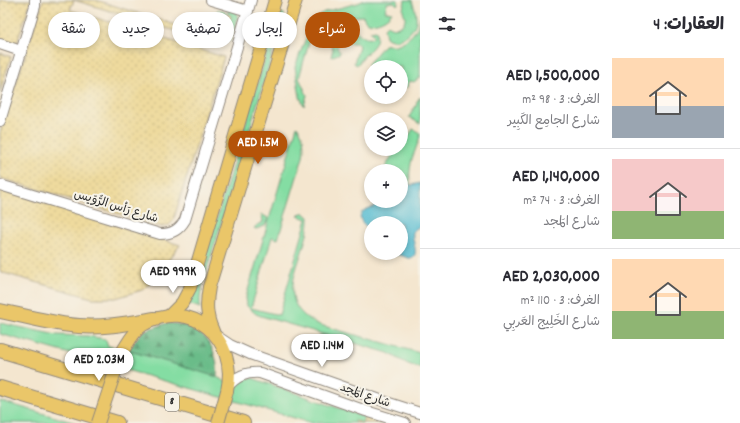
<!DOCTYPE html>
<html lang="ar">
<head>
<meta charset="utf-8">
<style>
	:root { --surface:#fff; --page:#f7f7f7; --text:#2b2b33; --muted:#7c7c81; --line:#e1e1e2; --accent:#b45309 }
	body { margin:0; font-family:Dekko,"Playpen Sans Arabic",sans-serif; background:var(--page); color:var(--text); direction:rtl; height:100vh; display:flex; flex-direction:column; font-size:15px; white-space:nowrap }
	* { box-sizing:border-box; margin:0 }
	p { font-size:13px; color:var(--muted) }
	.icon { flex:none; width:22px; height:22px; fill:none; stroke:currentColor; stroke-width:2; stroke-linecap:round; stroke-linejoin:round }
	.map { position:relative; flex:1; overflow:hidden; direction:ltr }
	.panel { display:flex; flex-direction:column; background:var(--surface); width:320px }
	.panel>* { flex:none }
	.banner { position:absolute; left:12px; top:12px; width:348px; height:36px; direction:rtl; display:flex; gap:8px }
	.controls { position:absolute; left:364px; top:60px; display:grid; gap:8px }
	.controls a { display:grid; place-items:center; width:44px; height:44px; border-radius:50%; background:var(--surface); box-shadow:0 2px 6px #0003; font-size:20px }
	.price { position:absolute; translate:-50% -34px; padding:0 9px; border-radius:14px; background:#fff; color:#222; font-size:13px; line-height:26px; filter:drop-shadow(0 1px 2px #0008) }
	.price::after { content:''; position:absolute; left:50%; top:24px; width:12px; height:9px; margin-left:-6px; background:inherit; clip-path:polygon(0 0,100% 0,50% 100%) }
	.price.current { background:var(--accent); color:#fff }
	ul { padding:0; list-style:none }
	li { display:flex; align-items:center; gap:12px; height:100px; padding:0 16px }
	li+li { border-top:1px solid var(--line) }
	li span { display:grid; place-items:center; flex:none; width:112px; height:80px; border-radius:0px; color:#555 }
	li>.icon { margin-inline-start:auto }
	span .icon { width:48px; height:48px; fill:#fffc; stroke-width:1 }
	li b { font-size:17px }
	h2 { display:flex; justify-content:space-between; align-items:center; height:48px; padding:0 16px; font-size:17px }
	.tag { padding:0 14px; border-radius:18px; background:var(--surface); box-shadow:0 2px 6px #0003; font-size:14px; line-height:36px }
	.tag.current { background:var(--accent); color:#fff }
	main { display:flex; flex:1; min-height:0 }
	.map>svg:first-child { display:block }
	.grass { fill:#84dda3; stroke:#588467 }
	.forest { fill:url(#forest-firs); stroke:#4b745a }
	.sand { fill:url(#sand-dots); stroke:#8c8264 }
	.water { fill:#54bcd1; stroke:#40747e }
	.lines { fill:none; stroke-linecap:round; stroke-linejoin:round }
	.minor-casing { stroke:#90887d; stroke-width:12 }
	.major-casing { stroke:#90887d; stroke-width:14 }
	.highway-casing { stroke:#90887d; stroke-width:16 }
	.minor { stroke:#fff; stroke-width:10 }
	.major { stroke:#eac669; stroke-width:12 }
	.highway { stroke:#eac669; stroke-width:14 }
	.major-bridge-casing { stroke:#90887d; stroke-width:14; stroke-linecap:butt }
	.major-bridge { stroke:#eac669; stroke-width:12 }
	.labels { text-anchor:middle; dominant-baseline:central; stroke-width:4; stroke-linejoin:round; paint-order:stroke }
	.shield { fill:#f7f3e8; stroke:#686764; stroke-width:1 }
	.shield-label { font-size:11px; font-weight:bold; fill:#2b2b2b }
	.street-label { font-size:12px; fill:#2b2b2b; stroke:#f7f3e8 }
</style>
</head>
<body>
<main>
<section class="panel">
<h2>العقارات: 4<svg class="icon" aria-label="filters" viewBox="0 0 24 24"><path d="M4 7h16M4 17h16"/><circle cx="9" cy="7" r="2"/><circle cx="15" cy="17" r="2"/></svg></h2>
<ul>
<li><span style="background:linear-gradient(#ffd9b3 60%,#9aa5b1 0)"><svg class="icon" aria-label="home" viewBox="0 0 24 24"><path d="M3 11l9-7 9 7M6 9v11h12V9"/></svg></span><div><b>AED 1,500,000</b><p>الغرف: 3 · 98 m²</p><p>شارع الجامِع الكَبِير</p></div></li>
<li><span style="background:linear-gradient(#f6c9c9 65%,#8fb573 0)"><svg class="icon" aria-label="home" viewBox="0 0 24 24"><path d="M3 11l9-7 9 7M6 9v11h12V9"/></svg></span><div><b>AED 1,140,000</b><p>الغرف: 3 · 74 m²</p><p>شارع المَجد</p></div></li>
<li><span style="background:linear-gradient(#ffd9b3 65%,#8fb573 0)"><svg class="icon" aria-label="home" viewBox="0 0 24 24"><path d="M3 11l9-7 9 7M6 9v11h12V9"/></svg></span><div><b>AED 2,030,000</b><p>الغرف: 3 · 110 m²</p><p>شارع الخَلِيج العَربِي</p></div></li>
</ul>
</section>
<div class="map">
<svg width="420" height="423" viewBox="0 0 420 423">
	<defs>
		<pattern id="forest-firs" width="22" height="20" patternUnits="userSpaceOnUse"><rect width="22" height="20" fill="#6bbc89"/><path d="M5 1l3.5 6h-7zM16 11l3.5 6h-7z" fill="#589970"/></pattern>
		<pattern id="sand-dots" width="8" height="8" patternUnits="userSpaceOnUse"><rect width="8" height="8" fill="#eeda9e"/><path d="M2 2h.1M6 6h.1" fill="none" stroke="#cb8" stroke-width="1.8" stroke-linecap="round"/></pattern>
	</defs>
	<rect width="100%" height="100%" fill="#f7f3e8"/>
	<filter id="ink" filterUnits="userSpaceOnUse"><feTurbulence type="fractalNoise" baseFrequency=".025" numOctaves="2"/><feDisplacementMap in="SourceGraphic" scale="8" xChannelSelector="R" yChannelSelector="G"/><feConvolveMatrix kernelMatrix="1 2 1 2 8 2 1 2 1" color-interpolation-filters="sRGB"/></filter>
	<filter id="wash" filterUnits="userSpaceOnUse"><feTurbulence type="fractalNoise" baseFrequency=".012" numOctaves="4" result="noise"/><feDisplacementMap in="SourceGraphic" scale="16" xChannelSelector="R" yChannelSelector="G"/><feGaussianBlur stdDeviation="0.9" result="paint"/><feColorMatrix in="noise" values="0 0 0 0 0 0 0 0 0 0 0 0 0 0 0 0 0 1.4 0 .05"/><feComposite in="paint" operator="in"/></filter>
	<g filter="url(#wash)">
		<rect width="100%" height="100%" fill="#f4e6cf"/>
		<g class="grass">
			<path d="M 365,0 L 398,0 L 398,3 L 397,5 L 394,2 L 387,3 L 385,11 L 392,12 C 386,20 378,23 368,23 L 365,20 L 363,16 L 344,17 L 315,21 L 299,78 L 307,95 L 304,106 L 300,97 L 295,67 L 304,43 L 309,32 L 312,21 L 324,12 L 358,3 Z"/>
			<path d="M 405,0 L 412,0 C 414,7 417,14 416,22 C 413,34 396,46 386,37 L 384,28 L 387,25 C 393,30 404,28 405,19 C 406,16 403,13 403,10 C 403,6 405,4 405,0 Z"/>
			<path d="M 228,8 L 235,10 L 238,18 L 231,40 L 223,44 L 218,44 L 218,38 L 220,37 L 231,16 L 228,14 Z"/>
			<path d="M 217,10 L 223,10 L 226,13 L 219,34 L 214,35 L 211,33 L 210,31 Z"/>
			<path d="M 279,13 L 284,14 L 284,16 L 202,286 L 200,298 L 200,308 L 189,304 L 194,293 Z"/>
			<path d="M 420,17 L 420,77 L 414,82 L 411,81 L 408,83 L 407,87 L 401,87 L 401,67 L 371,67 L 371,69 L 368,66 L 368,64 L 384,45 C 388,44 392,46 396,45 C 409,41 419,30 420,17 Z"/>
			<path d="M 355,30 C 361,35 367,42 374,36 L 370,31 L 376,30 C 379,43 373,47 365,55 C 362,58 360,62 357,65 L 354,63 L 359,46 L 357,43 L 339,43 L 337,47 L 340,53 L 331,57 L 333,49 L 330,42 L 337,36 L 341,41 L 350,37 L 346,32 Z"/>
			<path d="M 420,97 L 420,124 L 409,117 L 417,104 L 416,103 Z"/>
			<path d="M 297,126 C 304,135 305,145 303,157 L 278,239 L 272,237 L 251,308 L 279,315 L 307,219 L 298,216 L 301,213 L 304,213 L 309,217 C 310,256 265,301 320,325 L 420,353 L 420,368 L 408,364 L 388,353 L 261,316 L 256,314 L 247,306 L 246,297 L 251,280 Z"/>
			<path d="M 413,129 L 420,133 C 420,140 417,144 415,151 C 410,162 409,173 410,185 L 407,185 L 401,179 L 401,171 L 383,171 L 396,149 L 401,149 L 401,144 L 403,145 Z"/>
			<path d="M 261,214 L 268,218 L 265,226 L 256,229 L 254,228 L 257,225 L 263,222 Z"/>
			<path d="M 0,323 L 57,335 L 88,336 L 105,339 L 108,346 L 127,350 L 213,375 L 234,386 L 240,379 L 252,378 L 364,417 L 362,423 L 354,421 L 355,423 L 312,423 L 0,334 Z"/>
			<path d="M 321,335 L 328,337 L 330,341 L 329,347 L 324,339 L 316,340 L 318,337 Z"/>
			<path d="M 0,401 L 76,423 L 0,423 Z"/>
		</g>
		<path class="forest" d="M 167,323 C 175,324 184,324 192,328 C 210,336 219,357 217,377 L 127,350 L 143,331 Z"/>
		<g class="sand">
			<path d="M 0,0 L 31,0 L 16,46 L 0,41 Z"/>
			<path d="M 43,0 L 74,0 L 70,10 L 224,57 L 173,221 L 169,225 L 162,227 L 0,178 L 0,133 Z"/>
			<path d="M 74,0 L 96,0 L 218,38 L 218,44 Z"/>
			<path d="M 228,14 L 231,16 L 226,34 L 220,37 Z"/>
			<path d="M 0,53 L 11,57 L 0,92 Z"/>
			<path d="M 0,189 L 180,245 L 152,282 L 142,290 L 116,298 L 92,298 L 0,272 Z"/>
			<path d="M 364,417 L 384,423 L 355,423 L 354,420 L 362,423 Z"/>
		</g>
		<path class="water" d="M 401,179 L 408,185 L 412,185 L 420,183 L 420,226 C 418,228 414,229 413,232 C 411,240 420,254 412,258 C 406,259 402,254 397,255 C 392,255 389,257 384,257 L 378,253 L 401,253 L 401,223 L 371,223 L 371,231 C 365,226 354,217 365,210 C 368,208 371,208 374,207 L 377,201 L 401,201 Z"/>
	</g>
	<g filter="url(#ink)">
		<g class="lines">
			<g class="minor-casing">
				<g id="minor">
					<path d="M 211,0 L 248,11"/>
					<path d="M 0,44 L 21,51"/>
					<path d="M 0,121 L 35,6 L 35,0"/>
					<path d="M 0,185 L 160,234 C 172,234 179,230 185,220 L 251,0"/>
					<path d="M 218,337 L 230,345 L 250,354 L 386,402 L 420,413"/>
					<path d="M 228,386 C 237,376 246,372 260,373 L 366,411 L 405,423"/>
				</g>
			</g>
			<g class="major-casing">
				<g id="major">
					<path d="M 169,316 L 182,303 L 190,288 L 275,0"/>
					<path d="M 213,331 C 206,316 206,303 209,287 L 296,0"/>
					<path d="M 124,349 C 129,341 134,331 143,325 C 191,296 239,339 227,391"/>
				</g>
			</g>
			<g class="highway-casing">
				<g id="highway">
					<path d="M 0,311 C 26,316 52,324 79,326 C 104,328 130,323 155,319"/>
					<path d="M 0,350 L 243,423"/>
					<path d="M 0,388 L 117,423"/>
				</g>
			</g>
			<use href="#minor" class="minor"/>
			<use href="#major" class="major"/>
			<use href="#highway" class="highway"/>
			<g class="major-bridge-casing">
				<g id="major-bridge">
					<path d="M 98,423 L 114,375 L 124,349"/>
					<path d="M 218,423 L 227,391"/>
				</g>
			</g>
			<use href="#major-bridge" class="major-bridge"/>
		</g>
	</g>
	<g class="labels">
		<rect class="shield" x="165" y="393" width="14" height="18" rx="3"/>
		<g class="shield-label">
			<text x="172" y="402">8</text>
		</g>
		<g class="street-label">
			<text transform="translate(116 207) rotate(17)">شارع رَأس الرُّوَيس</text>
			<text transform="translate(365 396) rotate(19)">شارع المَجد</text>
		</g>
	</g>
</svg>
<div class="controls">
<a><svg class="icon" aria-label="locate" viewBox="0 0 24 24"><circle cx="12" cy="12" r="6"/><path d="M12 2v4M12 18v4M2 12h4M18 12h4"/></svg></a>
<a><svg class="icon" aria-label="layers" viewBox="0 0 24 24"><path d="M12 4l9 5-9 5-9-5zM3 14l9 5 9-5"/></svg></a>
<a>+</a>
<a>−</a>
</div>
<b class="price current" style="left:258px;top:165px">AED 1.5M</b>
<b class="price" style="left:173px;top:294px">AED 999K</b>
<b class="price" style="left:322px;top:368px">AED 1.14M</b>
<b class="price" style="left:99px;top:382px">AED 2.03M</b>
<div class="banner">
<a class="tag current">شراء</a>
<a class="tag">إيجار</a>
<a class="tag">تصفية</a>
<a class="tag">جديد</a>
<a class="tag">شقة</a>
</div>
</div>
</main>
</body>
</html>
